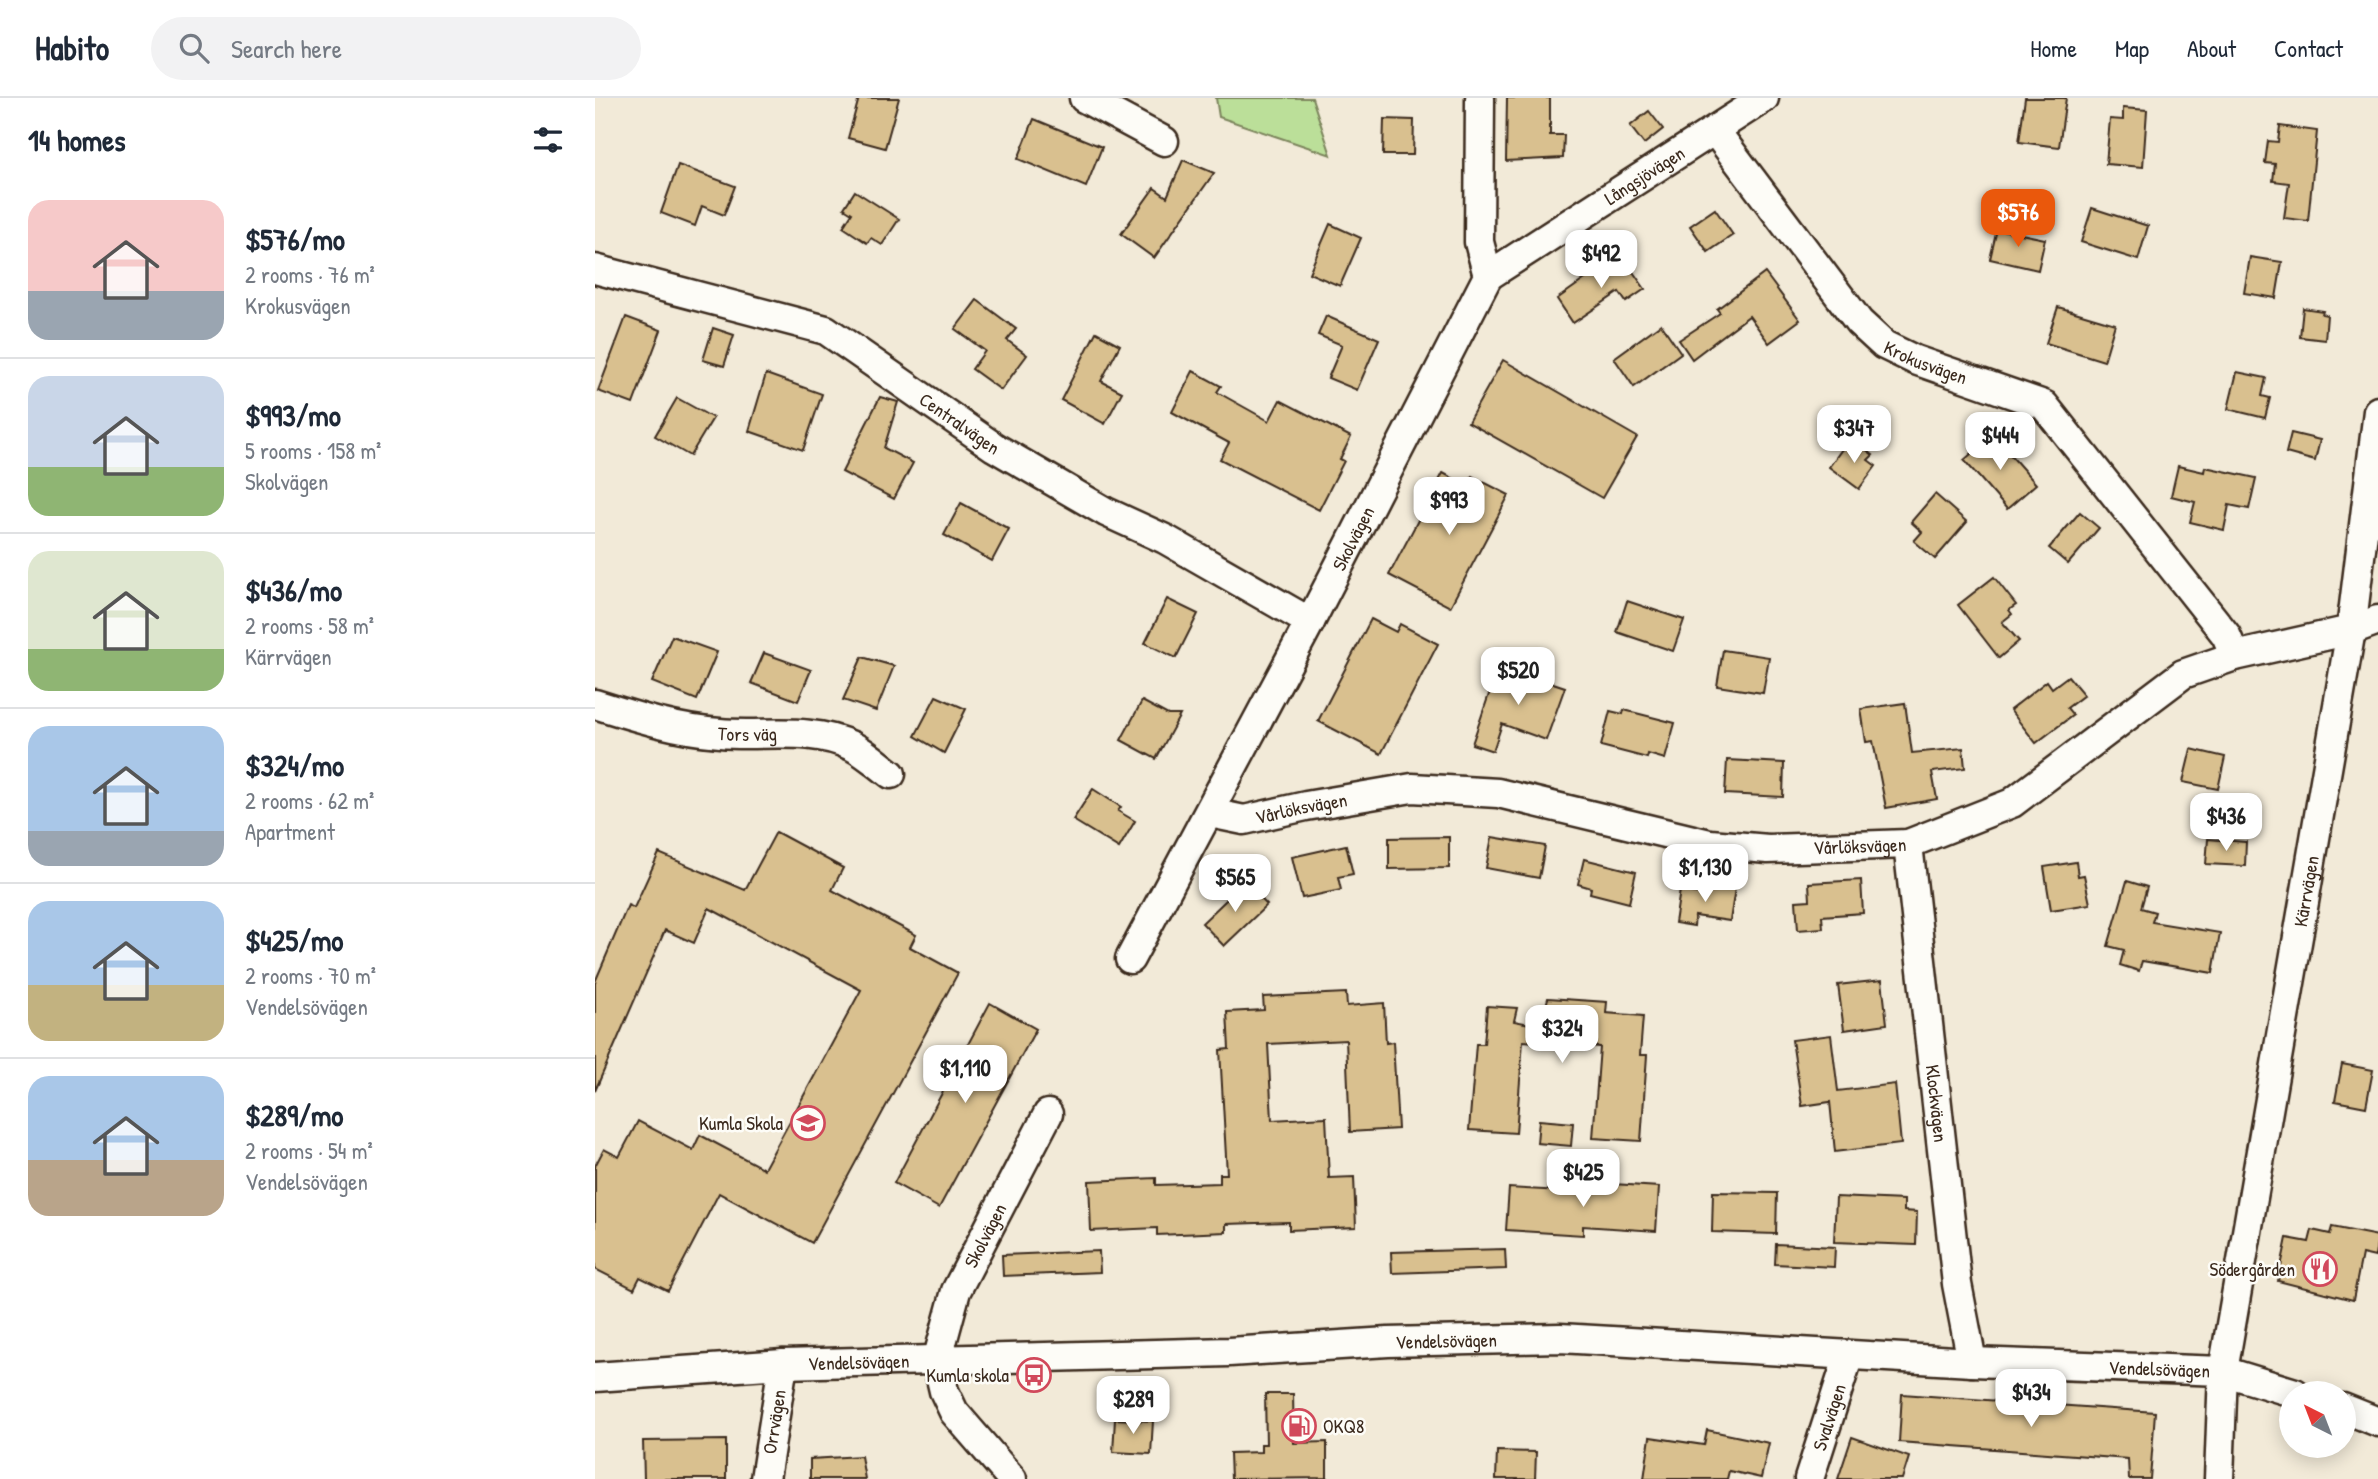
<!DOCTYPE html>
<html lang="en">
<head>
<meta charset="utf-8">
<style>
	:root { --surface:#fff; --page:#f2f2f3; --text:#1f2937; --muted:#747a83; --line:#e0e1e3; --accent:#ea580c }
	body { margin:0; font-family:"Patrick Hand",sans-serif; background:var(--page); color:var(--text); height:100vh; display:flex; flex-direction:column; font-size:26px; white-space:nowrap }
	* { box-sizing:border-box; margin:0 }
	p { font-size:23px; color:var(--muted) }
	.icon { flex:none; width:38px; height:38px; fill:none; stroke:currentColor; stroke-width:2; stroke-linecap:round; stroke-linejoin:round }
	.map { position:relative; flex:1; overflow:hidden }
	.sheet { display:flex; flex-direction:column; background:var(--surface); width:595px }
	.sheet>* { flex:none }
	.needle { width:46px; rotate:318deg }
	.fabs { position:absolute; left:1684px; top:1283px; display:grid; gap:14px }
	.fabs a { display:grid; place-items:center; width:77px; height:77px; border-radius:50%; background:var(--surface); box-shadow:0 4px 18px #0003; font-size:35px }
	.price { position:absolute; translate:-50% -60px; padding:0 16px; border-radius:14px; background:#fff; color:#222; font-size:23px; line-height:46px; filter:drop-shadow(0 2px 4px #0008) }
	.price::after { content:''; position:absolute; left:50%; top:42px; width:21px; height:16px; margin-left:-10px; background:inherit; clip-path:polygon(0 0,100% 0,50% 100%) }
	.price.selected { background:var(--accent); color:#fff }
	ul { padding:0; list-style:none }
	li { display:flex; align-items:center; gap:21px; height:175px; padding:0 28px }
	li+li { border-top:2px solid var(--line) }
	li span { display:grid; place-items:center; flex:none; width:196px; height:140px; border-radius:21px; color:#555 }
	li>.icon { margin-inline-start:auto }
	span .icon { width:84px; height:84px; fill:#fffc; stroke-width:1 }
	li b { font-size:30px }
	h2 { display:flex; justify-content:space-between; align-items:center; height:84px; padding:0 28px; font-size:30px }
	header { display:flex; align-items:center; gap:42px; box-sizing:border-box; height:98px; padding:0 35px; background:var(--surface); border-bottom:2px solid var(--line) }
	header strong { font-size:33px }
	nav { display:flex; gap:38px; margin-inline-start:auto; font-size:24px }
	.search { width:490px; height:63px; background:var(--page); display:flex; align-items:center; gap:18px; box-sizing:border-box; padding:0 24px; border-radius:38px; color:var(--muted); font-size:26px }
	main { display:flex; flex:1; min-height:0 }
	.map>svg:first-child { display:block }
	.green { fill:#bbdf99; stroke:#7b845c; stroke-width:2 }
	.building { fill:#d9c08f; stroke:#3b2a1e; stroke-width:2 }
	.lines { fill:none; stroke-linecap:round; stroke-linejoin:round }
	.minor-casing { stroke:#3b2a1e; stroke-width:33 }
	.minor { stroke:#fdfcf7; stroke-width:28 }
	.labels { text-anchor:middle; dominant-baseline:central; stroke-width:5; stroke-linejoin:round; paint-order:stroke }
	.street-label { font-size:19px; fill:#3b2a1e; stroke:#fdfcf7 }
	.poi-label { font-size:19px; fill:#3b2a1e; stroke:#fdfcf7; text-anchor:end }
</style>
</head>
<body>
<header>
<strong>Habito</strong>
<div class="search"><svg class="icon" aria-label="search" viewBox="0 0 24 24"><circle cx="10" cy="10" r="6"/><path d="M15 15l6 6"/></svg>Search here</div>
<nav><a>Home</a><a>Map</a><a>About</a><a>Contact</a></nav>
</header>
<main>
<section class="sheet">
<h2>14 homes<svg class="icon" aria-label="filters" viewBox="0 0 24 24"><path d="M4 7h16M4 17h16"/><circle cx="9" cy="7" r="2"/><circle cx="15" cy="17" r="2"/></svg></h2>
<ul>
<li><span style="background:linear-gradient(#f6c9c9 65%,#9aa5b1 0)"><svg class="icon" aria-label="home" viewBox="0 0 24 24"><path d="M3 11l9-7 9 7M6 9v11h12V9"/></svg></span><div><b>$576/mo</b><p>2 rooms · 76 m²</p><p>Krokusvägen</p></div></li>
<li><span style="background:linear-gradient(#c9d6e8 65%,#8fb573 0)"><svg class="icon" aria-label="home" viewBox="0 0 24 24"><path d="M3 11l9-7 9 7M6 9v11h12V9"/></svg></span><div><b>$993/mo</b><p>5 rooms · 158 m²</p><p>Skolvägen</p></div></li>
<li><span style="background:linear-gradient(#dfe7d0 70%,#8fb573 0)"><svg class="icon" aria-label="home" viewBox="0 0 24 24"><path d="M3 11l9-7 9 7M6 9v11h12V9"/></svg></span><div><b>$436/mo</b><p>2 rooms · 58 m²</p><p>Kärrvägen</p></div></li>
<li><span style="background:linear-gradient(#a9c7e8 75%,#9aa5b1 0)"><svg class="icon" aria-label="home" viewBox="0 0 24 24"><path d="M3 11l9-7 9 7M6 9v11h12V9"/></svg></span><div><b>$324/mo</b><p>2 rooms · 62 m²</p><p>Apartment</p></div></li>
<li><span style="background:linear-gradient(#a9c7e8 60%,#c2b280 0)"><svg class="icon" aria-label="home" viewBox="0 0 24 24"><path d="M3 11l9-7 9 7M6 9v11h12V9"/></svg></span><div><b>$425/mo</b><p>2 rooms · 70 m²</p><p>Vendelsövägen</p></div></li>
<li><span style="background:linear-gradient(#a9c7e8 60%,#b9a48a 0)"><svg class="icon" aria-label="home" viewBox="0 0 24 24"><path d="M3 11l9-7 9 7M6 9v11h12V9"/></svg></span><div><b>$289/mo</b><p>2 rooms · 54 m²</p><p>Vendelsövägen</p></div></li>
</ul>
</section>
<div class="map">
<svg width="1783" height="1381" viewBox="0 0 1783 1381">
	<rect width="100%" height="100%" fill="#f2ead8"/>
	<filter id="ink" filterUnits="userSpaceOnUse"><feTurbulence type="fractalNoise" baseFrequency=".0143" numOctaves="2"/><feDisplacementMap in="SourceGraphic" scale="14" xChannelSelector="R" yChannelSelector="G"/><feConvolveMatrix kernelMatrix="1 2 1 2 8 2 1 2 1" color-interpolation-filters="sRGB"/></filter>
	<g filter="url(#ink)">
		<path class="green" d="M 621,0 L 717,0 L 736,57 L 624,19 Z"/>
		<g class="building">
			<path d="M 264,0 L 304,0 L 290,50 L 253,40 Z"/>
			<path d="M 912,0 L 955,0 L 955,37 L 969,37 L 968,60 L 911,63 Z"/>
			<path d="M 1430,0 L 1471,0 L 1464,49 L 1424,44 Z"/>
			<path d="M 1528,10 L 1552,12 L 1548,69 L 1511,66 L 1515,21 L 1528,22 Z"/>
			<path d="M 1054,13 L 1068,31 L 1049,46 L 1035,28 Z"/>
			<path d="M 439,21 L 507,49 L 491,89 L 423,61 Z"/>
			<path d="M 789,21 L 819,22 L 818,57 L 788,57 Z"/>
			<path d="M 1685,28 L 1722,33 L 1713,123 L 1689,120 L 1694,85 L 1678,83 L 1680,66 L 1670,65 L 1673,43 L 1683,44 Z"/>
			<path d="M 588,62 L 619,75 L 559,160 L 526,136 L 559,90 L 572,99 Z"/>
			<path d="M 83,67 L 140,88 L 129,117 L 107,108 L 100,128 L 66,115 Z"/>
			<path d="M 260,93 L 304,121 L 287,147 L 276,140 L 272,145 L 248,129 L 257,115 L 249,110 Z"/>
			<path d="M 1497,110 L 1553,128 L 1543,162 L 1486,144 Z"/>
			<path d="M 1120,111 L 1138,137 L 1113,154 L 1095,128 Z"/>
			<path d="M 735,126 L 766,140 L 745,188 L 714,175 Z"/>
			<path d="M 1402,131 L 1450,141 L 1443,172 L 1395,161 Z"/>
			<path d="M 1655,159 L 1687,164 L 1681,200 L 1649,195 Z"/>
			<path d="M 1029,161 L 1050,191 L 1031,204 L 1024,194 L 978,225 L 962,201 L 1007,169 L 1010,174 Z"/>
			<path d="M 1170,175 L 1205,222 L 1174,245 L 1154,218 L 1097,261 L 1084,242 L 1125,215 L 1122,211 Z"/>
			<path d="M 382,202 L 421,231 L 412,242 L 432,257 L 406,292 L 377,271 L 390,253 L 360,231 Z"/>
			<path d="M 1463,209 L 1520,226 L 1509,263 L 1451,245 Z"/>
			<path d="M 1708,210 L 1728,213 L 1727,216 L 1732,217 L 1730,242 L 1705,239 Z"/>
			<path d="M 731,218 L 784,241 L 762,292 L 733,280 L 747,247 L 723,237 Z"/>
			<path d="M 31,219 L 66,232 L 38,306 L 3,293 Z"/>
			<path d="M 1066,226 L 1086,255 L 1039,289 L 1019,260 Z"/>
			<path d="M 118,230 L 139,237 L 129,268 L 108,262 Z"/>
			<path d="M 501,234 L 525,247 L 506,283 L 527,294 L 510,326 L 466,302 Z"/>
			<path d="M 908,262 L 1042,339 L 1007,400 L 873,324 Z"/>
			<path d="M 598,273 L 626,288 L 622,294 L 674,323 L 685,302 L 756,339 L 745,361 L 749,363 L 724,412 L 625,361 L 634,345 L 577,314 Z"/>
			<path d="M 1642,274 L 1671,280 L 1667,298 L 1675,300 L 1670,320 L 1633,311 Z"/>
			<path d="M 171,276 L 227,296 L 208,352 L 154,333 Z"/>
			<path d="M 285,299 L 303,304 L 289,350 L 318,365 L 299,401 L 247,374 Z"/>
			<path d="M 82,300 L 118,320 L 95,358 L 60,338 Z"/>
			<path d="M 1696,335 L 1725,342 L 1720,363 L 1691,355 Z"/>
			<path d="M 1398,337 L 1441,386 L 1412,411 L 1369,362 Z"/>
			<path d="M 1261,344 L 1278,357 L 1273,362 L 1281,368 L 1264,391 L 1234,369 L 1250,347 L 1256,352 Z"/>
			<path d="M 1583,368 L 1609,374 L 1610,369 L 1661,380 L 1654,411 L 1634,407 L 1629,432 L 1595,424 L 1600,404 L 1576,398 Z"/>
			<path d="M 848,375 L 872,388 L 877,378 L 914,397 L 855,509 L 794,477 Z"/>
			<path d="M 1340,396 L 1372,424 L 1340,461 L 1319,443 L 1327,434 L 1316,424 Z"/>
			<path d="M 366,405 L 414,431 L 397,463 L 349,437 Z"/>
			<path d="M 1485,414 L 1504,430 L 1473,466 L 1454,450 Z"/>
			<path d="M 1399,479 L 1421,507 L 1414,512 L 1417,516 L 1407,524 L 1424,543 L 1404,560 L 1363,507 Z"/>
			<path d="M 572,501 L 603,516 L 581,560 L 550,545 Z"/>
			<path d="M 1032,503 L 1089,522 L 1078,553 L 1022,534 Z"/>
			<path d="M 776,521 L 801,534 L 805,526 L 843,546 L 786,656 L 723,623 Z"/>
			<path d="M 77,538 L 122,554 L 102,602 L 57,584 Z"/>
			<path d="M 1128,552 L 1174,559 L 1168,595 L 1122,588 Z"/>
			<path d="M 169,555 L 216,572 L 203,603 L 156,585 Z"/>
			<path d="M 267,559 L 299,568 L 281,613 L 248,602 Z"/>
			<path d="M 904,567 L 970,589 L 951,642 L 907,626 L 898,653 L 877,646 Z"/>
			<path d="M 1473,578 L 1489,597 L 1472,610 L 1478,617 L 1441,645 L 1415,612 L 1452,583 L 1457,590 Z"/>
			<path d="M 341,598 L 371,611 L 349,655 L 320,638 Z"/>
			<path d="M 547,603 L 573,617 L 585,617 L 561,661 L 526,642 Z"/>
			<path d="M 1310,605 L 1317,655 L 1368,650 L 1370,670 L 1337,674 L 1342,701 L 1291,710 L 1278,643 L 1271,644 L 1266,611 Z"/>
			<path d="M 1029,612 L 1080,625 L 1070,661 L 1053,656 L 1052,660 L 1006,648 L 1015,613 L 1028,616 Z"/>
			<path d="M 1596,651 L 1630,659 L 1623,691 L 1588,684 Z"/>
			<path d="M 1132,662 L 1189,665 L 1188,699 L 1130,696 Z"/>
			<path d="M 498,691 L 526,709 L 523,713 L 540,723 L 524,750 L 478,722 Z"/>
			<path d="M 181,734 L 248,770 L 237,792 L 321,837 L 315,849 L 363,875 L 217,1145 L 124,1095 L 73,1193 L 45,1179 L 39,1191 L 0,1171 L 0,1068 L 9,1051 L 24,1059 L 43,1023 L 98,1052 L 105,1037 L 169,1071 L 266,892 L 114,810 L 99,845 L 70,832 L 0,993 L 0,884 L 33,807 L 39,810 L 64,755 L 150,792 Z"/>
			<path d="M 854,739 L 854,770 L 794,771 L 794,740 Z"/>
			<path d="M 897,739 L 950,748 L 944,780 L 891,770 Z"/>
			<path d="M 1613,741 L 1651,744 L 1650,768 L 1611,766 Z"/>
			<path d="M 751,747 L 758,776 L 743,779 L 746,792 L 707,800 L 697,759 Z"/>
			<path d="M 989,761 L 1041,774 L 1034,805 L 995,795 L 996,790 L 983,786 Z"/>
			<path d="M 1481,764 L 1483,778 L 1489,777 L 1495,806 L 1456,812 L 1449,769 Z"/>
			<path d="M 1266,782 L 1268,815 L 1227,818 L 1228,830 L 1203,832 L 1201,803 L 1215,802 L 1214,785 Z"/>
			<path d="M 1532,783 L 1552,789 L 1546,810 L 1560,814 L 1557,824 L 1625,835 L 1618,875 L 1547,863 L 1544,873 L 1525,867 L 1529,852 L 1513,848 Z"/>
			<path d="M 650,784 L 672,807 L 629,848 L 607,825 Z"/>
			<path d="M 1102,785 L 1140,790 L 1135,823 L 1100,818 L 1099,828 L 1080,825 L 1085,792 L 1101,795 Z"/>
			<path d="M 1287,882 L 1292,926 L 1249,932 L 1243,887 Z"/>
			<path d="M 751,895 L 752,908 L 789,905 L 791,945 L 798,944 L 803,1031 L 755,1034 L 751,942 L 673,946 L 677,1022 L 731,1019 L 734,1080 L 759,1079 L 761,1129 L 694,1132 L 694,1124 L 631,1126 L 631,1134 L 562,1137 L 562,1130 L 496,1133 L 494,1083 L 561,1080 L 561,1087 L 625,1085 L 625,1076 L 632,1076 L 625,952 L 634,951 L 632,914 L 669,912 L 668,899 Z"/>
			<path d="M 953,900 L 1012,904 L 1011,915 L 1048,918 L 1045,957 L 1052,957 L 1046,1043 L 998,1040 L 1005,949 L 928,943 L 921,1035 L 874,1032 L 881,946 L 889,946 L 892,908 L 922,910 L 919,923 L 946,928 Z"/>
			<path d="M 395,905 L 441,931 L 344,1110 L 299,1085 Z"/>
			<path d="M 1236,937 L 1243,993 L 1300,986 L 1306,1046 L 1240,1054 L 1235,1004 L 1207,1008 L 1197,942 Z"/>
			<path d="M 1747,966 L 1778,972 L 1771,1009 L 1740,1003 Z"/>
			<path d="M 944,1022 L 978,1025 L 976,1048 L 942,1045 Z"/>
			<path d="M 987,1084 L 1064,1089 L 1061,1133 L 988,1128 L 988,1137 L 911,1132 L 914,1090 L 986,1094 Z"/>
			<path d="M 1118,1094 L 1182,1095 L 1181,1136 L 1117,1134 Z"/>
			<path d="M 1241,1099 L 1309,1102 L 1309,1113 L 1322,1114 L 1321,1147 L 1239,1144 Z"/>
			<path d="M 1737,1129 L 1783,1138 L 1780,1159 L 1767,1156 L 1758,1202 L 1683,1183 L 1692,1140 L 1714,1144 L 1717,1132 L 1735,1136 Z"/>
			<path d="M 1181,1146 L 1240,1149 L 1239,1169 L 1180,1166 Z"/>
			<path d="M 910,1151 L 911,1171 L 797,1175 L 796,1154 Z"/>
			<path d="M 504,1153 L 505,1174 L 408,1178 L 407,1157 Z"/>
			<path d="M 670,1296 L 698,1296 L 699,1345 L 732,1344 L 732,1380 L 636,1381 L 635,1355 L 666,1354 L 666,1346 L 671,1346 Z"/>
			<path d="M 1307,1296 L 1560,1314 L 1555,1381 L 1534,1381 L 1533,1361 L 1304,1344 Z"/>
			<path d="M 520,1321 L 558,1323 L 556,1356 L 518,1354 Z"/>
			<path d="M 1112,1332 L 1174,1345 L 1166,1380 L 1134,1373 L 1132,1381 L 1049,1381 L 1055,1339 L 1109,1347 Z"/>
			<path d="M 1257,1339 L 1314,1359 L 1307,1381 L 1243,1381 Z"/>
			<path d="M 131,1342 L 131,1381 L 49,1381 L 48,1343 Z"/>
			<path d="M 902,1353 L 941,1354 L 940,1381 L 901,1381 Z"/>
			<path d="M 266,1358 L 270,1381 L 215,1381 L 215,1361 Z"/>
		</g>
		<g class="lines">
			<g class="minor-casing">
				<g id="minor">
					<path d="M 489,0 L 569,43"/>
					<path id="s1" d="M 1121,34 L 1264,224 L 1289,247 L 1320,262 L 1449,307 L 1631,537 L 1640,558"/>
					<path id="s2" d="M 0,171 L 231,232 L 399,349 L 511,414 L 570,441 L 715,524"/>
					<path id="s3" d="M 893,178 L 1169,0"/>
					<path id="s4" d="M 0,606 C 41,619 82,632 125,635 C 169,639 215,628 257,648 C 271,655 284,667 296,676"/>
					<path id="s5" d="M 615,715 L 649,722 L 711,708 L 817,690 L 903,695 L 1115,746 L 1173,751 L 1313,746 L 1417,705 L 1588,576 L 1640,558 L 1756,532 L 1783,522"/>
					<path id="s6" d="M 1313,746 L 1362,1186 L 1377,1264"/>
					<path id="s7" d="M 535,861 L 715,524 L 893,178 L 884,144 L 885,0"/>
					<path id="s8" d="M 0,1279 L 188,1266 L 634,1254 L 793,1244 L 965,1240 L 1377,1264 L 1628,1273 L 1700,1295"/>
					<path d="M 1748,1310 L 1783,1324"/>
					<path id="s9" d="M 170,1381 L 188,1266"/>
					<path id="s10" d="M 417,1381 L 359,1314 L 349,1293 L 342,1263 L 361,1193 L 453,1016"/>
					<path id="s11" d="M 1214,1381 L 1254,1257"/>
					<path id="s12" d="M 1624,1381 L 1628,1273 L 1756,532 L 1783,313"/>
				</g>
			</g>
			<use href="#minor" class="minor"/>
		</g>
	</g>
	<defs>
		<g id="school-ring" transform="scale(1.75)"><circle r="9.5" fill="#fdfcf7" stroke="#d1495b" stroke-width="1.5"/><path d="M0-5L7-2L0 1L-7-2ZM-4 1L0 2.5L4 1V4Q0 6-4 4Z" fill="#d1495b"/></g>
		<g id="restaurant-ring" transform="scale(1.75)"><circle r="9.5" fill="#fdfcf7" stroke="#d1495b" stroke-width="1.5"/><path d="M-5-6h1v4h1v-4h1v4h1v-4h1v5L-1.5 .5V6h-2V.5L-5-1ZM5-6V6H3V1.5H1.5Q1.5-4 5-6Z" fill="#d1495b"/></g>
		<g id="bus-ring" transform="scale(1.75)"><circle r="9.5" fill="#fdfcf7" stroke="#d1495b" stroke-width="1.5"/><path d="M-5-6H5V4H4V6H2V4H-2V6H-4V4H-5ZM-3.5-4V0h7V-4ZM-3.5 1.2v1.5H-2V1.2ZM2 1.2v1.5H3.5V1.2Z" fill="#d1495b"/></g>
		<g id="fuel-ring" transform="scale(1.75)"><circle r="9.5" fill="#fdfcf7" stroke="#d1495b" stroke-width="1.5"/><path d="M-5.5-6h7V0h2V4h1.3V-2.5L3-4.5l.8-.8L6-3V5H2.5V1h-1V6h-7ZM-4.2-4.7v3.2H.2V-4.7Z" fill="#d1495b"/></g>
	</defs>
	<g fill-rule="evenodd">
		<use href="#school-ring" x="213" y="1025"/>
		<use href="#restaurant-ring" x="1725" y="1171"/>
		<use href="#bus-ring" x="439" y="1277"/>
		<use href="#fuel-ring" x="704" y="1328"/>
	</g>
	<g class="labels">
		<g class="street-label">
			<text stroke="none"><textPath href="#s3" startOffset="186">Långsjövägen</textPath></text>
			<text stroke="none"><textPath href="#s1" startOffset="317">Krokusvägen</textPath></text>
			<text stroke="none"><textPath href="#s2" startOffset="402">Centralvägen</textPath></text>
			<text stroke="none"><textPath href="#s7" startOffset="476">Skolvägen</textPath></text>
			<text stroke="none"><textPath href="#s4" startOffset="156">Tors väg</textPath></text>
			<text stroke="none"><textPath href="#s5" startOffset="93">Vårlöksvägen</textPath></text>
			<text stroke="none"><textPath href="#s5" startOffset="660">Vårlöksvägen</textPath></text>
			<text stroke="none"><textPath href="#s12" startOffset="595">Kärrvägen</textPath></text>
			<text stroke="none"><textPath href="#s6" startOffset="261">Klockvägen</textPath></text>
			<text stroke="none"><textPath href="#s10" startOffset="278">Skolvägen</textPath></text>
			<text stroke="none"><textPath href="#s8" startOffset="852">Vendelsövägen</textPath></text>
			<text stroke="none"><textPath href="#s8" startOffset="264">Vendelsövägen</textPath></text>
			<text stroke="none"><textPath href="#s8" startOffset="1566">Vendelsövägen</textPath></text>
			<text stroke="none"><textPath href="#s11" startOffset="65">Svalvägen</textPath></text>
			<text stroke="none"><textPath href="#s9" startOffset="58">Orrvägen</textPath></text>
		</g>
		<g class="poi-label">
			<text x="188" y="1025">Kumla Skola</text>
			<text x="1700" y="1171">Södergården</text>
			<text x="414" y="1277">Kumla skola</text>
			<text x="728" y="1328" text-anchor="start">OKQ8</text>
		</g>
	</g>
</svg>
<div class="fabs">
<a><svg class="needle" viewBox="-14 -14 28 28"><path d="M0-13l5 13h-10z" fill="#e53935"/><path d="M0 13l5-13h-10z" fill="#747a83"/></svg></a>
</div>
<b class="price selected" style="left:1423px;top:151px">$576</b>
<b class="price" style="left:1006px;top:192px">$492</b>
<b class="price" style="left:1259px;top:367px">$347</b>
<b class="price" style="left:1405px;top:374px">$444</b>
<b class="price" style="left:854px;top:439px">$993</b>
<b class="price" style="left:923px;top:609px">$520</b>
<b class="price" style="left:1631px;top:755px">$436</b>
<b class="price" style="left:1110px;top:806px">$1,130</b>
<b class="price" style="left:640px;top:816px">$565</b>
<b class="price" style="left:967px;top:967px">$324</b>
<b class="price" style="left:370px;top:1007px">$1,110</b>
<b class="price" style="left:988px;top:1111px">$425</b>
<b class="price" style="left:1436px;top:1331px">$434</b>
<b class="price" style="left:538px;top:1338px">$289</b>
</div>
</main>
</body>
</html>
